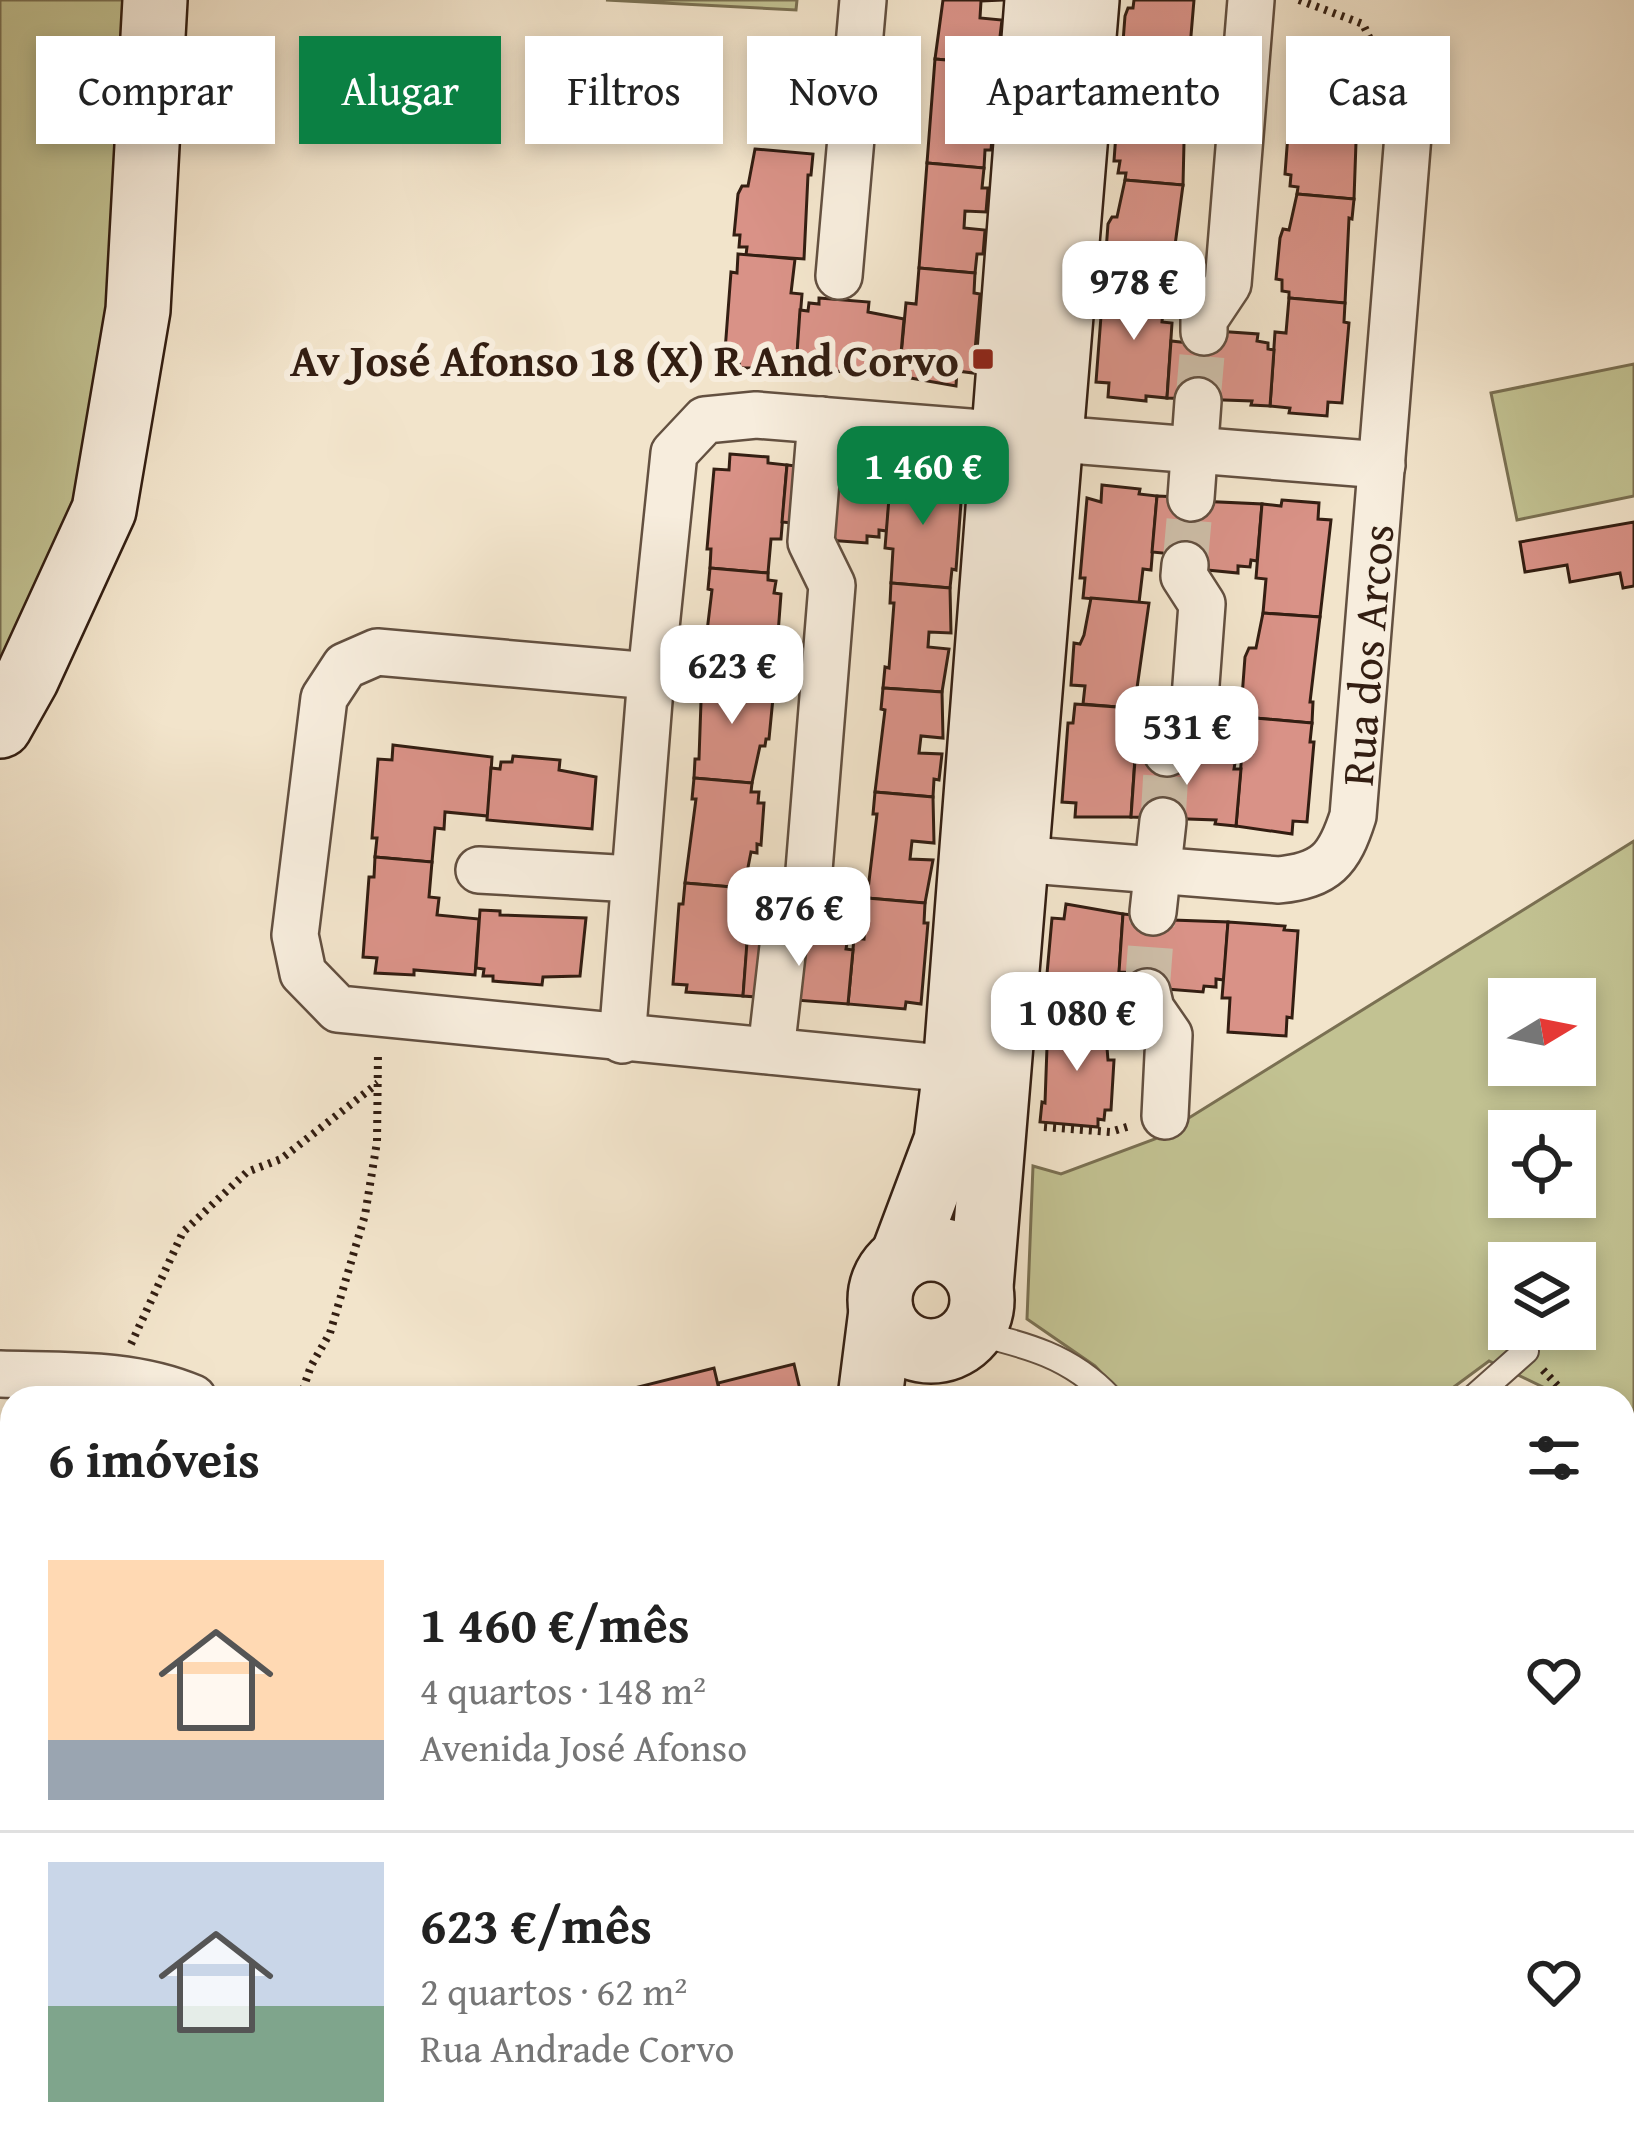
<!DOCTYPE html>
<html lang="pt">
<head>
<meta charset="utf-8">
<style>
	:root { --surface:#fff; --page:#f6f6f6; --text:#222; --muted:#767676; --line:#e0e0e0; --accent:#0b8043 }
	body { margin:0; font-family:"Gentium Book Plus",serif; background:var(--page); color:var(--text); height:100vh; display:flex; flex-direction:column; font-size:45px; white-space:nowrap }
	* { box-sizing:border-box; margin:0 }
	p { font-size:39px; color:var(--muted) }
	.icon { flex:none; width:66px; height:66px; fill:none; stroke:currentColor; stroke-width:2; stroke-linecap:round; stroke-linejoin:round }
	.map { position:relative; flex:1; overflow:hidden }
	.sheet { position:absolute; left:0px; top:1386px; width:1635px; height:768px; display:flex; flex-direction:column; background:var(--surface); border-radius:36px 36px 0 0; box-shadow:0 6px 18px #0003 }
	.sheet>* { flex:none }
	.hud { position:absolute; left:36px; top:36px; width:1563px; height:108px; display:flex; gap:24px }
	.needle { width:78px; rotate:80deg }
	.fabs { position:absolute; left:1488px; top:978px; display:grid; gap:24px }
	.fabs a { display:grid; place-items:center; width:108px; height:108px; border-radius:0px; background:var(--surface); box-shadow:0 6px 18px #0003; font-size:60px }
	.price { position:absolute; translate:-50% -102px; padding:0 27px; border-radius:24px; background:#fff; color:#222; font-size:39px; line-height:78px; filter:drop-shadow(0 3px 6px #0008) }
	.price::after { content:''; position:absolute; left:50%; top:72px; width:36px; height:27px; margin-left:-18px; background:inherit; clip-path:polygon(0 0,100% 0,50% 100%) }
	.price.on { background:var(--accent); color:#fff }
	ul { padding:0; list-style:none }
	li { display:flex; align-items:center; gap:36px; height:300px; padding:0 48px }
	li+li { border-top:3px solid var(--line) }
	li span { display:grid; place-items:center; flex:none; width:336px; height:240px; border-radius:0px; color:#555 }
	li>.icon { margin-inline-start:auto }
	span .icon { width:144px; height:144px; fill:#fffc; stroke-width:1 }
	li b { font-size:51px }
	h2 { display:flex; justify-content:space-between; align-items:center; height:144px; padding:0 48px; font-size:51px }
	.tag { padding:0 42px; border-radius:0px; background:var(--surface); box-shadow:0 6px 18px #0003; font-size:42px; line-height:108px }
	.tag.on { background:var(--accent); color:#fff }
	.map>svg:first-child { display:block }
	.green { fill:#c2c292; stroke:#7a7052; stroke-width:3; fill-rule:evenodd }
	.building { fill:#d99287; stroke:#331e12; stroke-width:3 }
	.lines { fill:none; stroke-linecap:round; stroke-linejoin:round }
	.street-tunnel { stroke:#ccbca6; stroke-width:45; stroke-dasharray:45 22; stroke-linecap:butt }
	.lane-casing { stroke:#635040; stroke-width:28 }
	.street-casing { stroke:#635040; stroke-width:50 }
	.secondary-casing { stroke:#331e12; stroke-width:68 }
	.path { stroke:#331e12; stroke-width:8; stroke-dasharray:3 6; stroke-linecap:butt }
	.lane { stroke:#f7eddd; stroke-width:24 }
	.street { stroke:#f7eddd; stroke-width:45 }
	.secondary { stroke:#f7eddd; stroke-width:63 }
	.poi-dot { fill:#8f2418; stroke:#f7eddd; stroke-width:4.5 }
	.labels { text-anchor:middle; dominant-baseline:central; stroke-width:12; stroke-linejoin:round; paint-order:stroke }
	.poi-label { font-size:45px; font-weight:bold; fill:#331e12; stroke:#f7eddd; text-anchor:end }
	.street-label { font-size:45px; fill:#331e12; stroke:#f7eddd }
</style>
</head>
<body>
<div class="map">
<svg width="1634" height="2154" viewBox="0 0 1634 2154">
	<rect width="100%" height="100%" fill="#f2e4cb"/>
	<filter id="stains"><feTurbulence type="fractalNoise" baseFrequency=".00167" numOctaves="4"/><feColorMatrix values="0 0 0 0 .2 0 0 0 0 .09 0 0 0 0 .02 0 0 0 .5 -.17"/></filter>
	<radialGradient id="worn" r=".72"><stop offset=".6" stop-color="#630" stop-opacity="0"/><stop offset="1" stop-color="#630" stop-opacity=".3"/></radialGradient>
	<g class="green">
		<path d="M 0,0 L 131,0 L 98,419 L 68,516 L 0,663 Z"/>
		<path d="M 606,0 L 797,0 L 796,10 Z"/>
		<path d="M 1634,364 L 1634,496 L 1517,520 L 1491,393 Z"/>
		<path d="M 1634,841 L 1634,1470 L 1623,1474 L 1623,1398 L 1557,1398 L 1549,1390 L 1489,1361 L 1439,1398 L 1125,1398 L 1095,1366 L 1027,1319 L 1033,1166 L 1061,1174 L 1155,1139 ZM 1509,999 L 1575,999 L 1575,1065 L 1509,1065 ZM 1509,1131 L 1575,1131 L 1575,1197 L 1509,1197 ZM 1509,1263 L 1575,1263 L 1575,1329 L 1509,1329 Z"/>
		<path d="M 12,1748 L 12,2142 L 549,2142 L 552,2154 L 0,2154 L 0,1751 Z"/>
	</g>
	<g class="building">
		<path d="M 943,0 L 1003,0 L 981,1 L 980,18 L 1002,20 L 999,45 L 994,45 L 992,64 L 935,59 Z"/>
		<path d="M 1134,0 L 1194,0 L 1189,59 L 1193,60 L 1192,80 L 1133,75 L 1134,68 L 1127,68 L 1127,56 L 1122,55 L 1125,16 L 1128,8 L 1133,8 Z"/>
		<path d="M 935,59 L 992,64 L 991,82 L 997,82 L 995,108 L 973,106 L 972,123 L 993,125 L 991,150 L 985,150 L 984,168 L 927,163 Z"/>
		<path d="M 1133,75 L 1192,80 L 1190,100 L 1185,100 L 1183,185 L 1125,180 L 1126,173 L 1118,173 L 1120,161 L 1114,161 L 1117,120 L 1119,112 L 1125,112 Z"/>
		<path d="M 1306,89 L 1362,93 L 1360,114 L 1357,114 L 1354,199 L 1297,194 L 1298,187 L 1290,186 L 1291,175 L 1285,174 L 1288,134 L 1291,125 L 1297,125 Z"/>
		<path d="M 755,149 L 813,154 L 811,175 L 808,175 L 804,259 L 746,255 L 747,247 L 739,247 L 740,235 L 734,235 L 738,194 L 742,186 L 748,186 Z"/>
		<path d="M 927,163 L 984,168 L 982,188 L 988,188 L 986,212 L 965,211 L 964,228 L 985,230 L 983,254 L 977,254 L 975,273 L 919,268 Z"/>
		<path d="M 1125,180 L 1183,185 L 1172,268 L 1176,269 L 1175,289 L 1117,284 L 1118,277 L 1110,276 L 1111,265 L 1105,265 L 1108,224 L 1112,217 L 1117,217 Z"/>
		<path d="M 1297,194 L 1354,199 L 1352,219 L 1349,218 L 1345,303 L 1289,298 L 1289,292 L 1282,291 L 1282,280 L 1276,279 L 1280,238 L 1283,229 L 1289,230 Z"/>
		<path d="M 738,254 L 795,259 L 791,293 L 802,294 L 796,368 L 739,368 L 740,352 L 725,351 L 731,272 L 737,273 Z"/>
		<path d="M 919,268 L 975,273 L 974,293 L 980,294 L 973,373 L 957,371 L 956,386 L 899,376 L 906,303 L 916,304 Z"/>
		<path d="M 1108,283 L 1165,288 L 1162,322 L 1172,323 L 1167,398 L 1146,396 L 1146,401 L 1108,397 L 1109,383 L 1096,382 L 1102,303 L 1107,303 Z"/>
		<path d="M 819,298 L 869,302 L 868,312 L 904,319 L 899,376 L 796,368 L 800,310 L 808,311 L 809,303 L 819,304 Z"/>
		<path d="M 1289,298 L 1345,303 L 1344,322 L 1349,323 L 1342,403 L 1328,402 L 1327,416 L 1289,413 L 1290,408 L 1270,406 L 1275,332 L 1286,333 Z"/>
		<path d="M 1216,331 L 1258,334 L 1257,341 L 1268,343 L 1268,349 L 1274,350 L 1270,406 L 1251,405 L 1252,401 L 1167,398 L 1171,341 L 1189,343 Z"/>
		<path d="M 730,454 L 768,457 L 768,463 L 787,465 L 781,539 L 771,539 L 768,573 L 710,568 L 711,549 L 707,549 L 714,469 L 729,470 Z"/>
		<path d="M 787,465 L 871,474 L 871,471 L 891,473 L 887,531 L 879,530 L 879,537 L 867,536 L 867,543 L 827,540 L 801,524 L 782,522 Z"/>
		<path d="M 911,469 L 948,472 L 947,488 L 962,489 L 956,570 L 952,569 L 950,588 L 891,583 L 893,549 L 885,548 L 891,473 L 911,475 Z"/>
		<path d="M 1102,485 L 1140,489 L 1139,494 L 1157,496 L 1151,570 L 1143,569 L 1139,603 L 1083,598 L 1085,578 L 1080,578 L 1087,498 L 1101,502 Z"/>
		<path d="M 1157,496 L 1178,497 L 1177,500 L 1262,504 L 1257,561 L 1251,560 L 1250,567 L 1238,566 L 1238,573 L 1197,569 L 1172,554 L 1152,552 Z"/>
		<path d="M 1282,500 L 1319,503 L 1318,519 L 1331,520 L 1320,617 L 1263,613 L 1266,579 L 1256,578 L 1262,504 L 1281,506 Z"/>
		<path d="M 1634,522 L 1634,586 L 1623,588 L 1620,573 L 1570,582 L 1567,565 L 1525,572 L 1520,542 Z"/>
		<path d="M 710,568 L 768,573 L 768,580 L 776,581 L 774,593 L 781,594 L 778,634 L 774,634 L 773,642 L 768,641 L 760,678 L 702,673 L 712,590 L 708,589 Z"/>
		<path d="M 891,583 L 950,588 L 951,633 L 929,632 L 928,647 L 949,649 L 942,692 L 883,688 L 885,667 L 889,668 L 894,603 L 890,603 Z"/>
		<path d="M 1091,598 L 1149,603 L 1137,688 L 1142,688 L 1140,709 L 1083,704 L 1085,686 L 1071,685 L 1074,643 L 1080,644 L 1084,635 Z"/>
		<path d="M 1263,613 L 1320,617 L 1310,702 L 1313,702 L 1312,723 L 1255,718 L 1256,710 L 1248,709 L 1248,698 L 1242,697 L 1245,657 L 1249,648 L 1256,648 Z"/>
		<path d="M 702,673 L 760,678 L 760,686 L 767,687 L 766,698 L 773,698 L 769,739 L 766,739 L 765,746 L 760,746 L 752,783 L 694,778 L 695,759 L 699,759 Z"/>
		<path d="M 883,688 L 942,692 L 943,738 L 921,736 L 919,753 L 942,754 L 939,780 L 934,779 L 933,797 L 875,792 L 885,710 L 881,709 Z"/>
		<path d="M 1075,704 L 1131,708 L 1128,743 L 1136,743 L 1131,817 L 1075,817 L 1076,803 L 1062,802 L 1068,723 L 1073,723 Z"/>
		<path d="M 1255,718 L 1312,723 L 1310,742 L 1314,742 L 1307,822 L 1293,821 L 1292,834 L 1236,826 L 1242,752 L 1252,753 Z"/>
		<path d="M 393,745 L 492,757 L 488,816 L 445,812 L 444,829 L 435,828 L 432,862 L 375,857 L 377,838 L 372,838 L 378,759 L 392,760 Z"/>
		<path d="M 1174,749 L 1224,753 L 1223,761 L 1235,763 L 1234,769 L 1241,769 L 1236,826 L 1215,824 L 1216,820 L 1131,817 L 1135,760 L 1154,762 Z"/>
		<path d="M 513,756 L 560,760 L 559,770 L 596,777 L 592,829 L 487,820 L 491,768 L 500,769 L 501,762 L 512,762 Z"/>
		<path d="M 694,778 L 752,783 L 751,792 L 759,792 L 758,803 L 764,803 L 761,845 L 757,844 L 757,853 L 751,852 L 744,888 L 685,883 L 696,799 L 692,799 Z"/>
		<path d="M 875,792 L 933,797 L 934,843 L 912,841 L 910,859 L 933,860 L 925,903 L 867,898 L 877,814 L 873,814 Z"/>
		<path d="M 375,857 L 432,862 L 429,897 L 439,898 L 437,915 L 479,919 L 475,975 L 414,970 L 414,975 L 375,973 L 377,958 L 363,957 L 369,877 L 374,877 Z"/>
		<path d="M 685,883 L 744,888 L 741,923 L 749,924 L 743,996 L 686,992 L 687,985 L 673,984 L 679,904 L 683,904 Z"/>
		<path d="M 867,898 L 925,903 L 924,923 L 928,923 L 921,1004 L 906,1002 L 905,1009 L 848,1004 L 854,938 L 864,939 Z"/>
		<path d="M 1066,904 L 1123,914 L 1118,989 L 1108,989 L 1105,1023 L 1048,1019 L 1050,997 L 1045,996 L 1052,918 L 1064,919 Z"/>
		<path d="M 480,910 L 500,911 L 500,915 L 586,918 L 580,976 L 543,977 L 542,985 L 493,981 L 493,976 L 483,976 L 484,969 L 476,968 Z"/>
		<path d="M 1123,914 L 1144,916 L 1144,919 L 1228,922 L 1224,980 L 1216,979 L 1216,987 L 1204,986 L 1203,992 L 1154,988 L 1138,973 L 1119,972 Z"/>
		<path d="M 1228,922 L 1285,926 L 1284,930 L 1298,931 L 1292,1018 L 1287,1017 L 1286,1036 L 1228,1032 L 1230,998 L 1222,998 Z"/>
		<path d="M 795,932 L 836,935 L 836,942 L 847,943 L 846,949 L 853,950 L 848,1004 L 743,996 L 747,942 L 766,943 Z"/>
		<path d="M 1048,1019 L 1105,1023 L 1108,1060 L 1114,1060 L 1111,1110 L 1105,1110 L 1104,1120 L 1098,1119 L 1098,1127 L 1040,1122 L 1042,1102 L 1045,1103 Z"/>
		<path d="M 794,1364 L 802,1398 L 721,1398 L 718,1383 Z"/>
		<path d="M 714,1368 L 721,1398 L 628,1398 L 626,1390 Z"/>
		<path d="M 673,2142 L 762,2142 L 765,2154 L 676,2154 Z"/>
		<path d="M 1338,2142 L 1460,2142 L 1453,2154 L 1389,2154 L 1379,2149 L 1376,2154 L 1370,2154 Z"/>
		<path d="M 1460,2142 L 1528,2142 L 1550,2154 L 1453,2154 Z"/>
	</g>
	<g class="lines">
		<g class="street-tunnel">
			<path d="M 1198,401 L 1204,332"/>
			<path d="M 1185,565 L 1191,498"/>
			<path d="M 1163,821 L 1167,753"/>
			<path d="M 1147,992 L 1153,912"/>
		</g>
		<g class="lane-casing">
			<g id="lane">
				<path d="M 972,1332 C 1026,1345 1071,1356 1110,1398"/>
				<path d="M 1473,1398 L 1526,1351"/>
				<path d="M 564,2142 L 567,2154"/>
				<path d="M 1593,2142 L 1616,2154"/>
			</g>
		</g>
		<g class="street-casing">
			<g id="street">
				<path d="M 839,276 L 863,0"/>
				<path d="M 1204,332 L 1204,320 L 1228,284 L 1251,0"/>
				<path d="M 1191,498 L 1198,401"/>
				<path d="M 651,676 L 377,652 L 345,666 L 324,698 L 295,935 L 303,973 L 338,1009 L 982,1072"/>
				<path d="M 1167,753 L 1168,744 L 1193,725 L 1202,604 L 1184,576 L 1185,565"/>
				<path id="s1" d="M 1017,859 L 1279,880 C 1326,875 1339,860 1353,816 L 1409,123"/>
				<path d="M 479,870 L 633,879"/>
				<path d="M 1153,912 L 1163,821"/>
				<path d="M 1147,992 L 1151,1009 L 1169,1035 L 1165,1116"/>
				<path d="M 622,1040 L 651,676 L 674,453 L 705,420 L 756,415 L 1382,465"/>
				<path d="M 771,1051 L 786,920 L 807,895 L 832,585 L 811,542 L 821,420"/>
				<path d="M 0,1374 C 65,1376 132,1372 193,1398"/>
				<path d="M 1041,2142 L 1092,2154"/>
				<path d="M 1279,2142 L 1302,2154"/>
				<path d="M 802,2146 L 924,2142"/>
				<path d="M 1212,2154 L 1221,2142"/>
			</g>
		</g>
		<g class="secondary-casing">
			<g id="secondary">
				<path d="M 0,726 L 27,678 L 104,510 L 138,310 L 155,0"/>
				<circle cx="931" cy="1300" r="51"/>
				<path d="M 902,1258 L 946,1141 L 955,1070 L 1037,0"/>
				<path d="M 981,1287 L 1087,0"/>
				<path d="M 870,1398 L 881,1311"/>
				<path d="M 0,1720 L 12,1716"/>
				<path d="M 802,2142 L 802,2154"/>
			</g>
		</g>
		<g class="path">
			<path d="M 1299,0 L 1363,24 L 1393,89"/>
			<path d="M 1044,1127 L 1110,1132 L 1130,1126"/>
			<path d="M 131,1344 L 183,1232 L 247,1172 L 281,1159 L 378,1083"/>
			<path d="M 1543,1370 L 1569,1398"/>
			<path d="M 300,1398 L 311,1366 L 330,1333 L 365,1215 L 377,1142 L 378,1053"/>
			<path d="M 1623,1457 L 1634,1469"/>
		</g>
		<use href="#lane" class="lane"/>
		<use href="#street" class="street"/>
		<use href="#secondary" class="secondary"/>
	</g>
	<rect class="poi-dot" x="971" y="347" width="24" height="24" rx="6"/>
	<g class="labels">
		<g class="poi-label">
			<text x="959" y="359">Av José Afonso 18 (X) R And Corvo</text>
		</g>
		<g class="street-label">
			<text stroke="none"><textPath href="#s1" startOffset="531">Rua dos Arcos</textPath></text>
		</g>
	</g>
	<rect width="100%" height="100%" filter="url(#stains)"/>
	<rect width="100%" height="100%" fill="url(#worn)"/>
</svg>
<div class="fabs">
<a><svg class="needle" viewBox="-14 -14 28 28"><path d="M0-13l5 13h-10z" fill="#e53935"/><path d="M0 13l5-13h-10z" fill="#767676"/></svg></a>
<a><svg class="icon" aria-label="locate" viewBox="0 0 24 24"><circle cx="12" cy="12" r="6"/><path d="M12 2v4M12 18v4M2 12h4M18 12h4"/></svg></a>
<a><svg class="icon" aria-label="layers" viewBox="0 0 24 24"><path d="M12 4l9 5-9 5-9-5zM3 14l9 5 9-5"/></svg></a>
</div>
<b class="price" style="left:1134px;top:343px">978 €</b>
<b class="price on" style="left:923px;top:528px">1 460 €</b>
<b class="price" style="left:732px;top:727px">623 €</b>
<b class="price" style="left:1187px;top:788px">531 €</b>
<b class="price" style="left:799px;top:969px">876 €</b>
<b class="price" style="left:1077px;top:1074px">1 080 €</b>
<div class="hud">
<a class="tag">Comprar</a>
<a class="tag on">Alugar</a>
<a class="tag">Filtros</a>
<a class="tag">Novo</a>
<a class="tag">Apartamento</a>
<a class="tag">Casa</a>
</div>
<section class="sheet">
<h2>6 imóveis<svg class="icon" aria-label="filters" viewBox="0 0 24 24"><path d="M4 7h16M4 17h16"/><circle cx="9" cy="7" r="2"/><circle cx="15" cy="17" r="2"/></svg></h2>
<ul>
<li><span style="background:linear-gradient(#ffd9b3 75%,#9aa5b1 0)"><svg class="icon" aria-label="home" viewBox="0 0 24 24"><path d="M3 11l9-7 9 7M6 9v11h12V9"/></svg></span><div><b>1 460 €/mês</b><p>4 quartos · 148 m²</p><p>Avenida José Afonso</p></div><svg class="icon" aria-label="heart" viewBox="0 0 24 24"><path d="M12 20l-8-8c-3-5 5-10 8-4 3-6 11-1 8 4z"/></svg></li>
<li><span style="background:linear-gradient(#c9d6e8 60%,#7fa58c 0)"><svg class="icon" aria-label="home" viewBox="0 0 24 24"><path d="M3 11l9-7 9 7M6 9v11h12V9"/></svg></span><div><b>623 €/mês</b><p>2 quartos · 62 m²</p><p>Rua Andrade Corvo</p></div><svg class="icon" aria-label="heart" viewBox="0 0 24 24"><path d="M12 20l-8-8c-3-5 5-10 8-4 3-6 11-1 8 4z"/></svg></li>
</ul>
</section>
</div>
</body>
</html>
